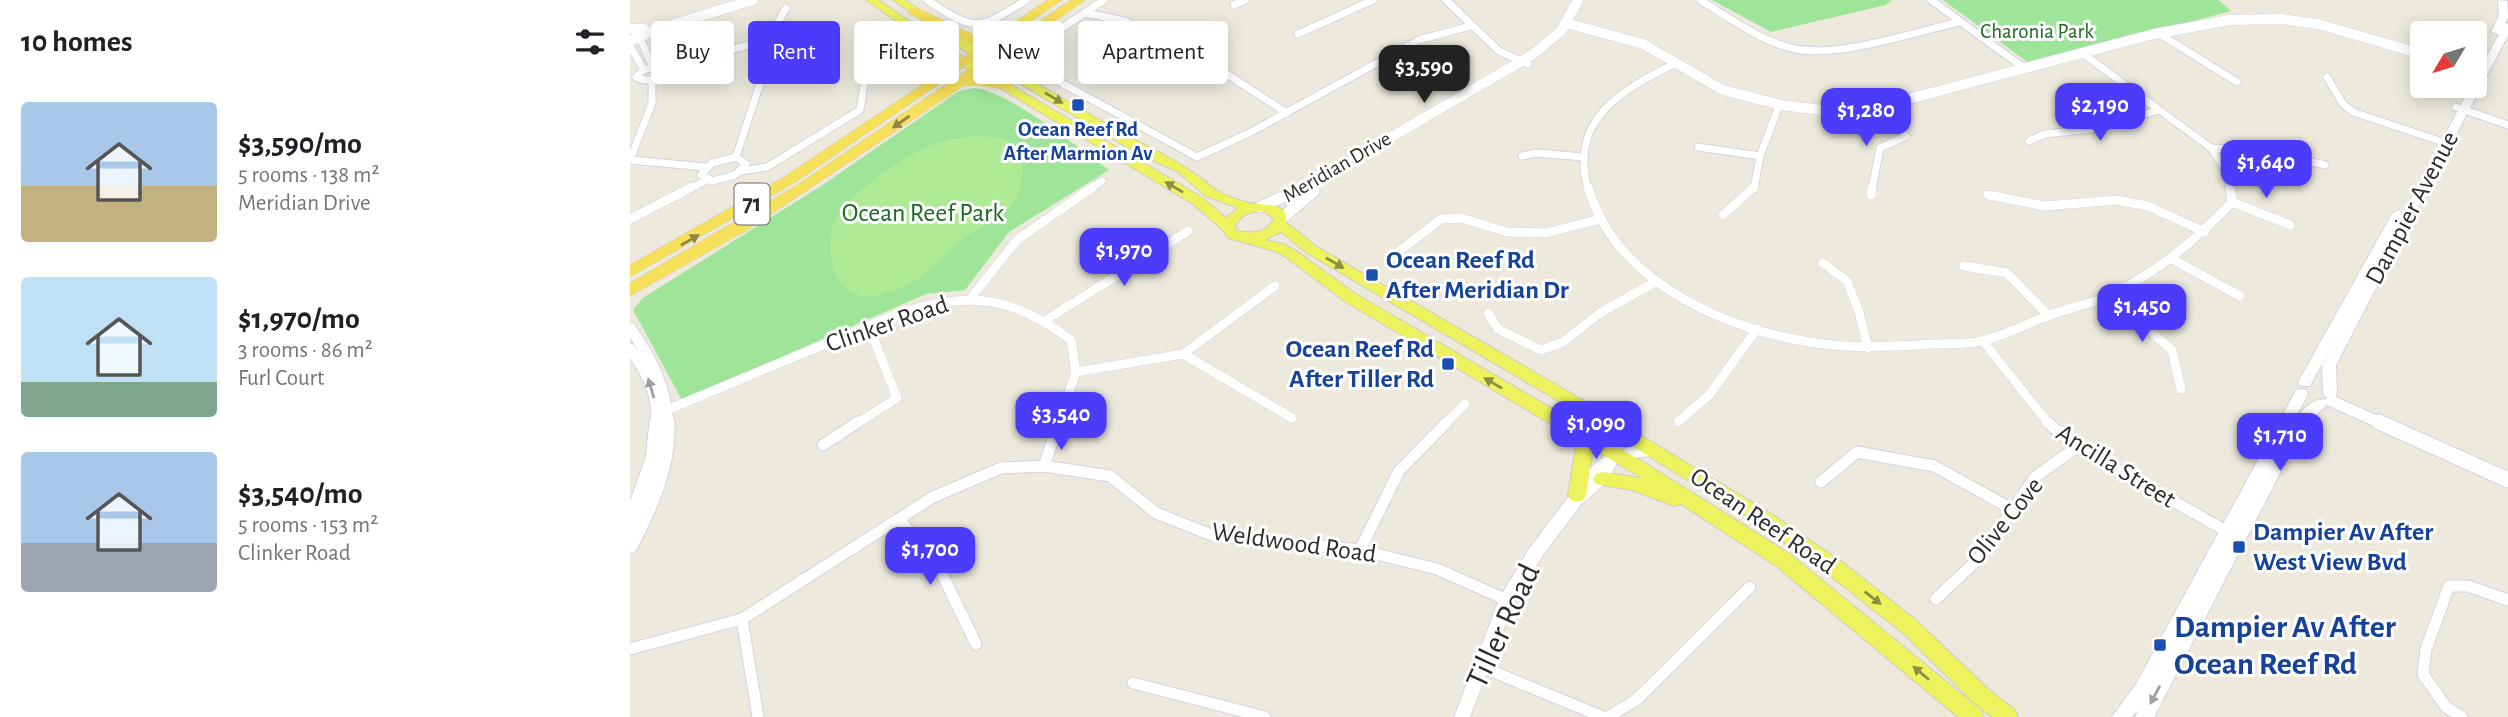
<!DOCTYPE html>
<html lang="en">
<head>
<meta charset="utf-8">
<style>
	:root { --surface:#fff; --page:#f6f6f6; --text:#202124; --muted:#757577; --accent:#4b3bfb }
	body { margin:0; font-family:"Alegreya Sans",sans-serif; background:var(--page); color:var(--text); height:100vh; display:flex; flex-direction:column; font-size:26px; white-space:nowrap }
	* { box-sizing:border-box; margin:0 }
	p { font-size:23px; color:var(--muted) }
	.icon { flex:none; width:38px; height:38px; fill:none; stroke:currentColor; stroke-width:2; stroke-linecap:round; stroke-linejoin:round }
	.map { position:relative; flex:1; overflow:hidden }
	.sheet { display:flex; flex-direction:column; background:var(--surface); width:630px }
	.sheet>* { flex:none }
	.hud { position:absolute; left:21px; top:21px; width:665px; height:63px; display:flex; gap:14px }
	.needle { width:46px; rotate:232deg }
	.buttons { position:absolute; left:1780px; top:21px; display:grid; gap:14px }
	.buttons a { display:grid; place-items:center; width:77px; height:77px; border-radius:7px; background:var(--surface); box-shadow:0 4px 18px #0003; font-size:35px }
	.price { position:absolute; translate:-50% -60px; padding:0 16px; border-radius:14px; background:var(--accent); color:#fff; font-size:23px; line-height:46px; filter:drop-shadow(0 2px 4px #0008) }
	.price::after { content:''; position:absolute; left:50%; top:42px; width:21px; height:16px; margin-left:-10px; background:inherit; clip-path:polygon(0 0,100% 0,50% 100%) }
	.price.active { background:#222; color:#fff }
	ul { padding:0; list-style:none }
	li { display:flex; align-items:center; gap:21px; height:175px; padding:0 21px }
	li span { display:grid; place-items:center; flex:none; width:196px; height:140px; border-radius:7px; color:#555 }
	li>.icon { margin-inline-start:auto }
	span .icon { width:84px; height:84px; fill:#fffc; stroke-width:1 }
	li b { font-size:30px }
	h2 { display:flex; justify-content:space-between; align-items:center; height:84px; padding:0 21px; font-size:30px }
	.chip { padding:0 24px; border-radius:7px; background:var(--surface); box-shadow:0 4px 18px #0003; font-size:24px; line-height:63px }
	.chip.active { background:var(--accent); color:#fff }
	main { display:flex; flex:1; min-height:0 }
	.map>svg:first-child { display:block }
	.green { fill:#9ee499 }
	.pitch { fill:#afeb94 }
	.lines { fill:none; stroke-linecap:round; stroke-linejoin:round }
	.minor-far2-casing { stroke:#d3d2e3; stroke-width:9 }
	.minor-far1-casing { stroke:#d3d2e3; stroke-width:10 }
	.minor-casing { stroke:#d3d2e3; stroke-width:13 }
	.tertiary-far2-casing { stroke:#d3d2e3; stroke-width:11 }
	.tertiary-far1-casing { stroke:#d3d2e3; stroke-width:13 }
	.tertiary-casing { stroke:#d3d2e3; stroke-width:17 }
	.secondary-casing { stroke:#d3d2e3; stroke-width:2 }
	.primary-casing { stroke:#ccc; stroke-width:2 }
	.trunk-casing { stroke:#ccc; stroke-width:1 }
	.minor-far2 { stroke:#fff; stroke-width:7 }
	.minor-far1 { stroke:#fff; stroke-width:9 }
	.minor { stroke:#fff; stroke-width:11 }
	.tertiary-far2 { stroke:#fff; stroke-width:10 }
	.tertiary-far1 { stroke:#fff; stroke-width:11 }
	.tertiary { stroke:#fff; stroke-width:15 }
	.secondary { fill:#fff; fill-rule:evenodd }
	.primary { fill:#edf25d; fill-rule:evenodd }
	.trunk { fill:#f6df59; fill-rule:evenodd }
	.oneway { fill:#8c8e44 }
	.oneway2 { fill:#908542 }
	.oneway3 { fill:#a0a0a0 }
	.transit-dot { fill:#1a4fb4; stroke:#fff; stroke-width:2.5 }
	.labels { text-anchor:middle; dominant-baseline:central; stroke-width:6; stroke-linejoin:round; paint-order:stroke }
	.far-park-label { font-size:21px; fill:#1a691e; stroke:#fff }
	.far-transit-label { font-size:21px; font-weight:bold; fill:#164399; stroke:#fff }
	.far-street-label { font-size:21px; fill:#2b2b2b; stroke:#fff }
	.shield { fill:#fff; stroke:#6b6b6b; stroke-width:2 }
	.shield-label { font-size:24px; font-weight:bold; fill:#2b2b2b }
	.street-label { font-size:26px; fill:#2b2b2b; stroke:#fff }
	.park-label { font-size:26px; fill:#1a691e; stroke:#fff }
	.transit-label { font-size:26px; font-weight:bold; fill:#164399; stroke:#fff; text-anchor:start }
	.near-street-label { font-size:32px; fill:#2b2b2b; stroke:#fff }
	.near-transit-label { font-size:32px; font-weight:bold; fill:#164399; stroke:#fff; text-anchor:start }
</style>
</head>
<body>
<main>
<section class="sheet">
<h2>10 homes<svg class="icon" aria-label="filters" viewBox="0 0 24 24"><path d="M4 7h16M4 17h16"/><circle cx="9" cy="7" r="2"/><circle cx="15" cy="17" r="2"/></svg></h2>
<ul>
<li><span style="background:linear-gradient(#a9c7e8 60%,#c2b280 0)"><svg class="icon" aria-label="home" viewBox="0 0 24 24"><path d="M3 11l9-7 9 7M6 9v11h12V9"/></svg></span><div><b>$3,590/mo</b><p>5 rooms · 138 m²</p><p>Meridian Drive</p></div></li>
<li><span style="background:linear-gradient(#bfe0f5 75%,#7fa58c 0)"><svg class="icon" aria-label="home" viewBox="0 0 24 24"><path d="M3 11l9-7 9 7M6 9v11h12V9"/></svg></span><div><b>$1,970/mo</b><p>3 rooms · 86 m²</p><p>Furl Court</p></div></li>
<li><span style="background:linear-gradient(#a9c7e8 65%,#9aa5b1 0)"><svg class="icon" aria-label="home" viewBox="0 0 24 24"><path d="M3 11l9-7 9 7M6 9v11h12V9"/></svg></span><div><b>$3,540/mo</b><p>5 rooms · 153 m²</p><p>Clinker Road</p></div></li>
</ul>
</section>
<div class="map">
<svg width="1878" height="717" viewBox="0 0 1878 717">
	<rect width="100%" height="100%" fill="#edeadd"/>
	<g class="green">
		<path d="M 1082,0 L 1261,0 L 1256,5 L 1141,32 Z"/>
		<path d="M 1313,0 L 1588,0 L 1601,11 L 1400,64 Z"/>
		<path d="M 344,88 C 377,90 450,149 479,170 L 379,232 L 335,290 L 296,294 L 52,400 L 3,310 L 13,298 L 191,186 L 329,91 Z"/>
	</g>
	<path class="pitch" d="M 349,136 C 357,137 367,137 375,140 C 397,149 396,182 385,200 C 374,218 350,226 334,238 C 312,256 291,284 262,291 C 254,293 243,297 236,297 C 202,294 192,244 206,219 C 221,192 269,160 297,147 C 313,139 331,138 349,136 Z"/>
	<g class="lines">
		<g class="minor-far2-casing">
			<g id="minor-far2">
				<path d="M 297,0 C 345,32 348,31 396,0"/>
				<path d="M 474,0 L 417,38 L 402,54 L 406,69 L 567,157 L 619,133 L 789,40 L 840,26"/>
				<path d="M 816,0 L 869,51 L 898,64"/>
				<path d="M 1070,0 C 1100,18 1131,42 1165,49 C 1209,58 1285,32 1329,22"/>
				<path d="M 1301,0 L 1394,68"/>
				<path d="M 604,5 L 615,0"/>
				<path d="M 455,13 L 495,21 L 545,47"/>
				<path d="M 1528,33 L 1607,82"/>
				<path d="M 668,34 L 743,0"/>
				<path d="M 10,38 L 23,67"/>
				<path d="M 139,39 L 156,8"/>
				<path d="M 0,46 L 14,70"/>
				<path d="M 1452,53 L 1581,148 L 1598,173 L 1600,189"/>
				<path d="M 28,67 L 35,69 C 28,80 17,83 6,77 L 15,69 Z"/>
				<path d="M 35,69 L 139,39 L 143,44 L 106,157"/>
				<path d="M 589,69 L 657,113"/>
				<path d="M 1697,77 L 1713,104 L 1723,112 L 1816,143"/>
				<path d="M 1826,107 L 1878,125"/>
				<path d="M 1399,141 L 1415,134 L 1470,128 L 1529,110"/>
				<path d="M 1068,147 L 1130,156"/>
				<path d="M 1581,148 L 1639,152 L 1695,165"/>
				<path d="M 892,156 L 906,153 L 954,157"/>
				<path d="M 106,157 L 116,164 L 105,175 L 83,181 L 71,175 L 82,163 Z"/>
				<path d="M 0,160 L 22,103 L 22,79"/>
				<path d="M 0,160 L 76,167"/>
				<path d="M 111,171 L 137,167 L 230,110 L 240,48 L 246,39"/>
				<path d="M 59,189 L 77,180"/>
				<path d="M 460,189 L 472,181"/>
				<path d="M 958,189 C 938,119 992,90 1046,63"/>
				<path d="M 1124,189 L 1130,156 L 1149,106"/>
				<path d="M 1242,189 L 1250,148 L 1276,136 L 1252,106"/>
			</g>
		</g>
		<g class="minor-far1-casing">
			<g id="minor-far1">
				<path d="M 958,187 C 987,287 1108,336 1203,345 C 1236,348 1270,346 1303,344 C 1319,343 1335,345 1351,341 C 1375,336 1397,323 1420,315 C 1439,308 1458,305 1476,297 C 1524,275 1566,240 1602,202 L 1600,187"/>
				<path d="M 1241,195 L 1242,187"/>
				<path d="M 1358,195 L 1415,206 L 1486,200 L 1518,206 L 1575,232"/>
				<path d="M 1602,202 L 1660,225"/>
				<path d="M 1093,215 L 1124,187"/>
				<path d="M 0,219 L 62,187"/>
				<path d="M 759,259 L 811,219 L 831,218 L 877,232 L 916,233 L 971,219"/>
				<path d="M 1542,259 L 1610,296"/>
				<path d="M 1193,263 L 1217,281 L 1229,312 L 1238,348"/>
				<path d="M 1334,266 L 1377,273 L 1419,316"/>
				<path d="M 1479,296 L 1542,350 L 1551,389"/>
				<path d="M 340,299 L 388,239 L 463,187"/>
				<path d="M 858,313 L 868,329 L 911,350 L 933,342 L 970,313 L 1025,282"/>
				<path d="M 416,320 L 558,231"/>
				<path d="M 1353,341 L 1419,424"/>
				<path d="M 553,354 L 645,286"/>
				<path d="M 446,372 L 553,354 L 662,418"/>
				<path d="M 32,412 L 268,314 C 337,290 383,296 441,340 L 446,372 L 428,424"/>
				<path d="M 967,419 L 970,424"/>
				<path d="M 1048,422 L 1079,395 L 1127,329"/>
				<path d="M 226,424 L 267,398 L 239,327"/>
				<path d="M 815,424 L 835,404"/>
			</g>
		</g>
		<g class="minor-casing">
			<g id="minor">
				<path d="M 1417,422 L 1447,447 L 1600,533"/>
				<path d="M 193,445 L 228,422"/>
				<path d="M 414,466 L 429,422"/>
				<path d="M 1191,482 L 1227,452 L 1304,466 L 1382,509"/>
				<path d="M 953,484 C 972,460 990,451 1020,451"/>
				<path d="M 946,501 C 966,487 980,472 986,448 L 969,422"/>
				<path d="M 270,520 L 314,578 L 346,644"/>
				<path d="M 730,550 L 769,471 L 817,422"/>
				<path d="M 1306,599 L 1350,557 L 1405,477 L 1447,447"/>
				<path d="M 112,619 L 128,717"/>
				<path d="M 0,649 L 112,619 L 303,497 L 371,468 L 414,466 L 480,476 L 526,513 L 584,536 L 730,550 L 807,569 L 877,600"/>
				<path d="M 852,667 L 973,717"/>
				<path d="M 503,683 L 635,717"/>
				<path d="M 978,717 L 1006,700 L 1120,587"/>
				<path d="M 1832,717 L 1816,707 L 1793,674 L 1796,649 L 1819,586 L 1838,586 L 1878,600"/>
			</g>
		</g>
		<g class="tertiary-far2-casing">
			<g id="tertiary-far2">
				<path d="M 936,23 L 1013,44 L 1093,90 L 1151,105 L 1192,110 L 1252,106 L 1524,34 L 1600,20 L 1652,19 L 1688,24 L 1792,54"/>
				<path d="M 0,29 L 14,29 L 15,34"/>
				<path d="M 0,41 L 28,29 L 123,0"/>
				<path d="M 672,189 L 902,55 L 931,31 L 948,0"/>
			</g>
		</g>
		<g class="tertiary-far1-casing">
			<g id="tertiary-far1">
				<path d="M 630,207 L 675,187"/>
				<path d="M 651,219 L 684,191"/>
				<path d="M 0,328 C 21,358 36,387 38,424"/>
				<path d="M 0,349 C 18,372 28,394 27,424"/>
				<path d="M 1701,401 L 1753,424"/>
			</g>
		</g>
		<g class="tertiary-casing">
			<g id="tertiary">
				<path d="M 1749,422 L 1878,480"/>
				<path d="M 0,524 L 23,459 L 27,422"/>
				<path d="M 0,546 C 20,507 39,467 37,422"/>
				<path d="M 832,717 L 877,600 L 906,552 L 943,503"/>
			</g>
		</g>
		<g class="secondary-casing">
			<g id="secondary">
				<path d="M 1868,0 L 1877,1 L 1878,17 L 1875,24 L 1878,23 L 1878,35 L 1706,365 L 1707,393 L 1705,397 L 1695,397 L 1693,393 L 1692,365 L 1713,326 L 1680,386 L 1670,386 L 1668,382 L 1762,214 L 1768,210 L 1773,213 L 1841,86 L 1844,86 L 1844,80 L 1869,34 L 1861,32 L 1869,15 Z"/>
				<path d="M 1671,389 L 1676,390 L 1678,394 L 1667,415 C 1675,408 1685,397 1696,400 L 1698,404 L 1675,425 L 1524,717 L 1505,717 L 1508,710 L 1502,717 L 1482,717 L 1506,684 L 1666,390 Z"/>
			</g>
		</g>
		<g class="primary-casing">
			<path id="primary" d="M 236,0 L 248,0 L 325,52 L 573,198 L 596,218 L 608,208 L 576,196 L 548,172 L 507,153 L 335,51 L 263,0 L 275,0 C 342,46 410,86 480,126 C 515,146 550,160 581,186 C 590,194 608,200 620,203 C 633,206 659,201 656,222 L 687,247 L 939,392 L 1143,515 L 1212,562 L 1287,621 L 1357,688 L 1385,710 L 1388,717 L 1362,717 L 1343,702 L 1273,633 L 1198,574 L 1131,525 L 927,400 L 677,253 L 651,232 L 635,240 L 653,244 L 666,251 L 726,294 L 1015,463 L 1160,554 L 1351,710 L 1354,717 L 1328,717 L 1146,566 L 1051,504 L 1044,506 L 1002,490 L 966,484 L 963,479 L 966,474 L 972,472 L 1012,478 L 963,449 L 956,495 L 953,500 L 947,502 L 941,500 L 938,495 L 946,447 L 944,438 L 716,302 L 656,257 L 644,251 L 598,238 L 593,230 L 563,204 L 317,56 ZM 634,211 L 644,219 C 637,233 622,234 608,231 L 605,227 C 610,214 622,211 634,211 Z"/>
		</g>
		<g class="trunk-casing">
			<g id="trunk">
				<path d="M 418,0 L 432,0 L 164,183 L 0,277 L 0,265 L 154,177 L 353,44 L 340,43 L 279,14 L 279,8 L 287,8 L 346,36 L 364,36 Z"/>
				<path d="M 441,0 L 455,0 L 346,77 L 381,84 L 381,90 L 349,85 L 333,86 L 122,227 L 0,296 L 0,283 L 167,185 Z"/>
			</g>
		</g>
		<use href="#minor-far2" class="minor-far2"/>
		<use href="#minor-far1" class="minor-far1"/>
		<use href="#minor" class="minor"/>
		<use href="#tertiary-far2" class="tertiary-far2"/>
		<use href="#tertiary-far1" class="tertiary-far1"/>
		<use href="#tertiary" class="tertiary"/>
		<use href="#secondary" class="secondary"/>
		<use href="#primary" class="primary"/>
		<use href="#trunk" class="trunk"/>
	</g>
	<defs><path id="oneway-solid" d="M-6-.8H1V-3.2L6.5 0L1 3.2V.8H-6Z" transform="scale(1.75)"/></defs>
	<g class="oneway">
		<use href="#oneway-solid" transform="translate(424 98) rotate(30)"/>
		<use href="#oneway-solid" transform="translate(544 187) rotate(-150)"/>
		<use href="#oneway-solid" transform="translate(705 263) rotate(30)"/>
		<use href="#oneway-solid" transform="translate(863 383) rotate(-149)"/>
		<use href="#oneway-solid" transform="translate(1243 598) rotate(38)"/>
		<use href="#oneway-solid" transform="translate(1291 673) rotate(-140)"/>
	</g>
	<g class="oneway2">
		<use href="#oneway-solid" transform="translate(271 122) rotate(145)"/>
		<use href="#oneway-solid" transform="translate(60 240) rotate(-30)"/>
	</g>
	<g class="oneway3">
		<use href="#oneway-solid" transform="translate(21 388) rotate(-106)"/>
		<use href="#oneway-solid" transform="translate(1525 695) rotate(118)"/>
	</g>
	<g class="transit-dot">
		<rect x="441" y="98" width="14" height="14" rx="3.5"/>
		<rect x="735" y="268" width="14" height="14" rx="3.5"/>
		<rect x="811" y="357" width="14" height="14" rx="3.5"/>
		<rect x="1602" y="540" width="14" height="14" rx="3.5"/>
		<rect x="1523" y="638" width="14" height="14" rx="3.5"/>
	</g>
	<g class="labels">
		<g class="far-park-label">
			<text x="1407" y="31">Charonia Park</text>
		</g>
		<g class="far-transit-label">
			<text x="448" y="129">Ocean Reef Rd<tspan x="448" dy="24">After Marmion Av</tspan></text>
		</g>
		<g class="far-street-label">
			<text transform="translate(707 167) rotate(-30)">Meridian Drive</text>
		</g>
		<rect class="shield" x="104.5" y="183.5" width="35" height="41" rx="5"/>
		<g class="shield-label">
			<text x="122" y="204">71</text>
		</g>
		<g class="street-label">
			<text transform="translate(1782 208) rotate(-62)">Dampier Avenue</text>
			<text transform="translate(257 324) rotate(-19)">Clinker Road</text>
			<text transform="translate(1486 466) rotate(32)">Ancilla Street</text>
			<text transform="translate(1133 521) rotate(34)">Ocean Reef Road</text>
			<text transform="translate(1375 521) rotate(-51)">Olive Cove</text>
			<text transform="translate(664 543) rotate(8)">Weldwood Road</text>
		</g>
		<g class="park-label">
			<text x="293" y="213">Ocean Reef Park</text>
		</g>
		<g class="transit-label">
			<text x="756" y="260">Ocean Reef Rd<tspan x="756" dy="30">After Meridian Dr</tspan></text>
			<text x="804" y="349" text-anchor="end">Ocean Reef Rd<tspan x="804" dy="30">After Tiller Rd</tspan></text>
			<text x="1623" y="532">Dampier Av After<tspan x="1623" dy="30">West View Bvd</tspan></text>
		</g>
		<g class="near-street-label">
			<text transform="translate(873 626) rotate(-65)">Tiller Road</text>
		</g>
		<g class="near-transit-label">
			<text x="1544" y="627">Dampier Av After<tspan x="1544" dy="37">Ocean Reef Rd</tspan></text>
		</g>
	</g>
</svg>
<div class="buttons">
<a><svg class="needle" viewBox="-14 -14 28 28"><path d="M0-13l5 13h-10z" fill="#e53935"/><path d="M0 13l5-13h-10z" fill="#757577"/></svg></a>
</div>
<b class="price active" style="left:794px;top:105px">$3,590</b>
<b class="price" style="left:1470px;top:143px">$2,190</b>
<b class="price" style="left:1236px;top:148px">$1,280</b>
<b class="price" style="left:1636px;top:200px">$1,640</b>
<b class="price" style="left:494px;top:288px">$1,970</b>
<b class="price" style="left:1512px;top:344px">$1,450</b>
<b class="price" style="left:431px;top:452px">$3,540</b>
<b class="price" style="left:966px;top:461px">$1,090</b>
<b class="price" style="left:1650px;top:473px">$1,710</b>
<b class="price" style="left:300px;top:587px">$1,700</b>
<div class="hud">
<a class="chip">Buy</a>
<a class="chip active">Rent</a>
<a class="chip">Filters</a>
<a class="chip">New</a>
<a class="chip">Apartment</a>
</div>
</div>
</main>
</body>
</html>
